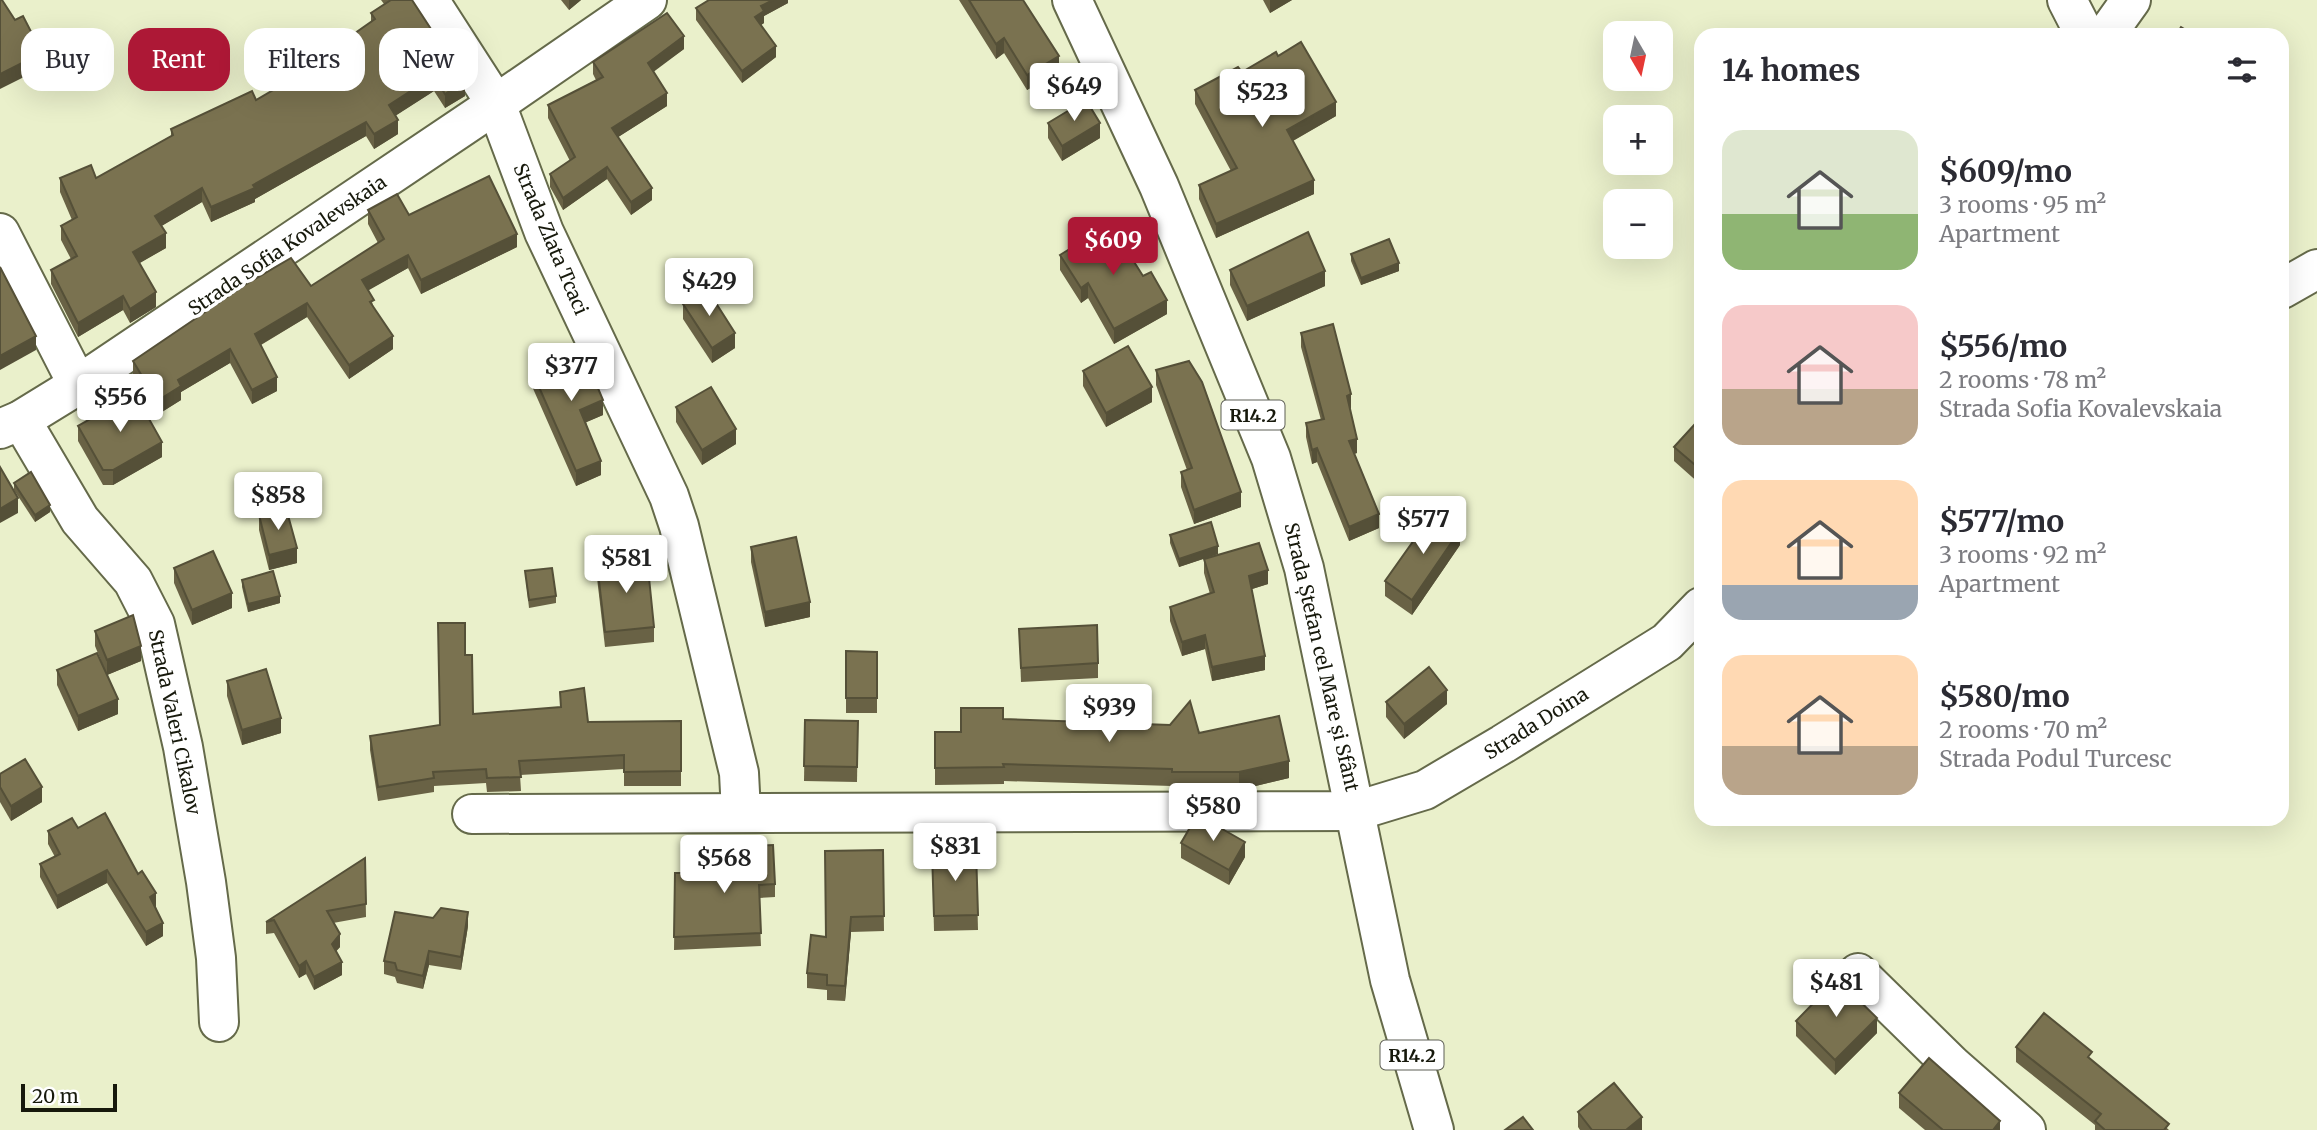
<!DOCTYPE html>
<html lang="en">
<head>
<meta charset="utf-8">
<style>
	:root { --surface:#fff; --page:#f2f2f3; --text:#2b2b33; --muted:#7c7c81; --accent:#ad1836 }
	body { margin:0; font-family:Merriweather,serif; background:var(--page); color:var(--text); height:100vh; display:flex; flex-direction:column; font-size:26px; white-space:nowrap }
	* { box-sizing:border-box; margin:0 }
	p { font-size:23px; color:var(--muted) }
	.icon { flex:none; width:38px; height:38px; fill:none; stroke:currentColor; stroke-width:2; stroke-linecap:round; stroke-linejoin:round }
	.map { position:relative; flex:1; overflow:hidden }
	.panel { position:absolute; left:1694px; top:28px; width:595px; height:798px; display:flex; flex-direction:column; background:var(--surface); border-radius:21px; box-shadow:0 7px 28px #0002 }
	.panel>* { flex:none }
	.hud { position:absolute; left:21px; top:28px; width:665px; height:63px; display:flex; gap:14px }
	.needle { width:46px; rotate:171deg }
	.fabs { position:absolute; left:1603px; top:21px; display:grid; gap:14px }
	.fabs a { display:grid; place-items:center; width:70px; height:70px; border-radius:14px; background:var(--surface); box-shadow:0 7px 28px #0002; font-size:35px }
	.scale { position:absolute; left:21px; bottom:18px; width:96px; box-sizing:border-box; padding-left:7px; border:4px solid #17190c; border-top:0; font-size:19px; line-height:24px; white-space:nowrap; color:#17190c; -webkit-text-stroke:5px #fff; paint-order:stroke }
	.price { position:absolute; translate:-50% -60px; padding:0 16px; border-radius:7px; background:#fff; color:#222; font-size:23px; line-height:46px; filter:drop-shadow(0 2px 4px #0008) }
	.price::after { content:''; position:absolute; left:50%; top:42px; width:21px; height:16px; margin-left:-10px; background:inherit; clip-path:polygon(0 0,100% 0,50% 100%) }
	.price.current { background:var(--accent); color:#fff }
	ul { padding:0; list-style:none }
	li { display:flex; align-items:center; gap:21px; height:175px; padding:0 28px }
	li span { display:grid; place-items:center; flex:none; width:196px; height:140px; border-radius:21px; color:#555 }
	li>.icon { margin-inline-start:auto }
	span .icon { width:84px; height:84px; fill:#fffc; stroke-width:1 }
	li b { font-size:30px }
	h2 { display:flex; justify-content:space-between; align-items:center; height:84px; padding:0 28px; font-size:30px }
	.pill { padding:0 24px; border-radius:21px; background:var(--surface); box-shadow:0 7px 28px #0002; font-size:24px; line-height:63px }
	.pill.current { background:var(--accent); color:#fff }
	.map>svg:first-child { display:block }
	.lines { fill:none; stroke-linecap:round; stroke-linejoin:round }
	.minor-casing { stroke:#656a4a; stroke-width:42 }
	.major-casing { stroke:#656a4a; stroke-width:42 }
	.minor { stroke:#fff; stroke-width:38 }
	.major { stroke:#fff; stroke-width:38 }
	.wall { fill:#696245 }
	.shaded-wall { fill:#555038 }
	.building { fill:#7a7250; stroke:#555038; stroke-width:2 }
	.labels { text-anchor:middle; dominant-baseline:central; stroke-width:7; stroke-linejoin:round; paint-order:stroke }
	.shield { fill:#fff; stroke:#5d5e55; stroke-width:2 }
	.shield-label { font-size:18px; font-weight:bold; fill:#17190c }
	.street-label { font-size:19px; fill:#17190c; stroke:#fff }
</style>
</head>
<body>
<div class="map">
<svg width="2317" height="1130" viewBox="0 0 2317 1130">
	<rect width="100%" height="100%" fill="#eaf0cb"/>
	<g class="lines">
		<g class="minor-casing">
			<g id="minor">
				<path d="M 429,0 L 496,104 L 544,232 L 669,496 L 679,526 L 739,773 L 741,812"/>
				<path d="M 2067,0 L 2085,35"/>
				<path d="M 2106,35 L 2131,0"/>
				<path d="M 0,233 L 78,385"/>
				<path d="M 2282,289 L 2317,269"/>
				<path d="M 21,420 L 80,520 L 133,581 L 155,624 L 183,747 L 206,882 L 216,958 L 219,1022"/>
				<path d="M 0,429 L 21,420 L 78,385 L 496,104 L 647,0"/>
				<path d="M 472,814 L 1356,811 L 1425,790 L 1503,744 L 1667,642 L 1701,607"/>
				<path d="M 1858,973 L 1952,1065 L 2026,1130"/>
			</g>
		</g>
		<g class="major-casing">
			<path id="major" d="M 1072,0 L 1159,186 L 1271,458 L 1304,568 L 1390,980 L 1434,1130"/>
		</g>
		<use href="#minor" class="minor"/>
		<use href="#major" class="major"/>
	</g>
	<g class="wall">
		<path d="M 381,0 L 412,0 L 465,96 L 445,108 L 434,91 L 396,115 L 398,134 L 374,149 L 366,136 L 255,199 L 255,202 L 211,222 L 202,202 L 161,226 L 166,248 L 139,263 L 156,307 L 130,323 L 123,310 L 78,337 L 51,284 L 51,270 L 71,259 L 61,240 L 61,226 L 72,220 L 60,192 L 60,178 L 96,178 L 171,136 L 171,129 L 256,100 L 301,74 L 301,71 L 371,22 L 371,13 L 384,4 Z"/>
		<path d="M 561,0 L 581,0 L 569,10 Z"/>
		<path d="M 788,0 L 788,3 L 764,16 L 764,23 L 761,25 L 776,57 L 742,83 L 696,20 L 696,8 Z"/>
		<path d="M 959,0 L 1023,0 L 1059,71 L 1027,90 L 1004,53 L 996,59 Z"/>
		<path d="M 1263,0 L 1292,0 L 1270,13 Z"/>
		<path d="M 684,49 L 653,71 L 667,106 L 618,137 L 652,200 L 631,215 L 607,179 L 563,210 L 550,187 L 550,174 L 570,161 L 548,118 L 548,105 L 596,80 L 593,74 L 593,62 Z"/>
		<path d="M 1278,56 L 1336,116 L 1293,141 L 1314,194 L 1216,238 L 1199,199 L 1199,185 L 1231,171 L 1195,104 L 1195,90 L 1242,72 Z"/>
		<path d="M 1048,123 L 1100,138 L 1062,161 L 1048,138 Z"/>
		<path d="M 368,210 L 409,215 L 517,247 L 421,294 L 408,268 L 368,290 L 374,308 L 393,349 L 349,379 L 307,317 L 261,345 L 277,391 L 252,404 L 230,363 L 181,392 L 181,400 L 157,415 L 133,375 L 133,361 L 311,286 L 378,243 L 368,224 Z"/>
		<path d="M 1351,254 L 1399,271 L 1361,285 L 1351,261 Z"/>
		<path d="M 1060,255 L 1167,314 L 1114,344 L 1088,298 L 1081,303 L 1060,270 Z"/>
		<path d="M 1230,270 L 1325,286 L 1247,321 L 1230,285 Z"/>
		<path d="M 683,304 L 735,348 L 712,363 L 683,319 Z"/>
		<path d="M 1301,333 L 1351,408 L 1350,409 L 1357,453 L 1354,454 L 1379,528 L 1349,541 L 1317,462 L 1312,464 L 1306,437 L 1306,423 L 1321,420 L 1301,347 Z"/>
		<path d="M 531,369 L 603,415 L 586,422 L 601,475 L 576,486 L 531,384 Z"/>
		<path d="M 1156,370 L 1241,507 L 1194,524 L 1181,487 L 1181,472 L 1187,470 L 1156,385 Z"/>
		<path d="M 1083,371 L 1152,402 L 1106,427 L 1083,386 Z"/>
		<path d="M 676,407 L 736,444 L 702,465 L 676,422 Z"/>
		<path d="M 78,426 L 162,457 L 113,485 L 103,485 L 78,441 Z"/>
		<path d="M 1701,430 L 1701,485 L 1674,461 L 1674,447 Z"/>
		<path d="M 14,483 L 50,512 L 35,522 L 14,490 Z"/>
		<path d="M 259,515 L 297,563 L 269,570 L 259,530 Z"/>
		<path d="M 1170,535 L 1218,554 L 1179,567 L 1170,543 Z"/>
		<path d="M 1460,545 L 1412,615 L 1385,596 L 1385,581 Z"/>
		<path d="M 751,547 L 810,617 L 765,627 L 751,562 Z"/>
		<path d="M 1204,559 L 1268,584 L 1252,589 L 1265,670 L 1212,681 L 1205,649 L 1182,656 L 1170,621 L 1170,607 L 1210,594 L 1204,573 Z"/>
		<path d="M 597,564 L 654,627 L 654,642 L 605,647 L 597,578 Z"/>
		<path d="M 174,568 L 232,608 L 192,625 L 174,583 Z"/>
		<path d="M 525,571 L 556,596 L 556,603 L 529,608 Z"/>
		<path d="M 242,580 L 280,603 L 248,612 L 242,587 Z"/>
		<path d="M 1019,629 L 1098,663 L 1098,678 L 1021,682 Z"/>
		<path d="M 95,631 L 141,661 L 107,675 L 95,646 Z"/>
		<path d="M 846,651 L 877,652 L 877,713 L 846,713 Z"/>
		<path d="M 465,655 L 473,714 L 560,707 L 560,692 L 588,722 L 681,721 L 681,786 L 624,786 L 624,769 L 520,775 L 521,791 L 487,792 L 486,783 L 434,786 L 434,792 L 378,801 L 370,750 L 370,736 L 439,725 Z"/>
		<path d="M 57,670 L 118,714 L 78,731 L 57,685 Z"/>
		<path d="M 227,681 L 281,733 L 242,745 L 227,696 Z"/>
		<path d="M 1386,702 L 1447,704 L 1404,739 L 1386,717 Z"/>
		<path d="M 1003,719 L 1199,733 L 1289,778 L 1239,790 L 1172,790 L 1172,786 L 1004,781 L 1004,784 L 935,785 L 935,732 L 961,732 Z"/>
		<path d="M 805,720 L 858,721 L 857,782 L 804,781 Z"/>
		<path d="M 0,774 L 42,802 L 11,821 L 0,802 Z"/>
		<path d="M 78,828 L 156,907 L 163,936 L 146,946 L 107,883 L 57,909 L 40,877 L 40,864 L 55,857 L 48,844 L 48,831 Z"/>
		<path d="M 1181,843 L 1245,857 L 1229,885 L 1181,858 Z"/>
		<path d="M 722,847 L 775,884 L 775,897 L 759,898 L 761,946 L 674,950 L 675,873 L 723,873 Z"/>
		<path d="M 883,850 L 884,931 L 851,932 L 845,1001 L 827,1000 L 827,990 L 807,988 L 807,973 L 826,937 Z"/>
		<path d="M 976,850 L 978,930 L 934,931 L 932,851 Z"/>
		<path d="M 365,858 L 366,917 L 333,923 L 340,947 L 336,951 L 342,975 L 314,990 L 306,974 L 299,978 L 274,933 L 266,934 L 266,922 Z"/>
		<path d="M 468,926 L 461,970 L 429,965 L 423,989 L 397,983 L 395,977 L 384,974 L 384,961 Z"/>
		<path d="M 1796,1021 L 1877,1033 L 1835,1075 L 1796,1036 Z"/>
		<path d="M 2016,1047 L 2092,1060 L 2169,1130 L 2095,1130 L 2095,1125 L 2016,1062 Z"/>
		<path d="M 1899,1093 L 2000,1130 L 1925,1130 L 1899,1108 Z"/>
		<path d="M 1578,1112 L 1642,1130 L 1580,1130 L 1578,1127 Z"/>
	</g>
	<g class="shaded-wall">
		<path d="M 569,0 L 581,0 L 569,10 Z"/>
		<path d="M 773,0 L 788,0 L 788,3 L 764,16 L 764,23 L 755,29 L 755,17 L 761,6 Z"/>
		<path d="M 1270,0 L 1292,0 L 1270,13 Z"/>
		<path d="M 684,36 L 684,49 L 648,76 L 648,63 Z"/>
		<path d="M 1004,38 L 1004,53 L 996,59 L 996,44 Z"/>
		<path d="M 776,46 L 776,57 L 742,83 L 742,71 Z"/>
		<path d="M 42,53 L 42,68 L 0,89 L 0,74 Z"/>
		<path d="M 1059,56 L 1059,71 L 1027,90 L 1027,75 Z"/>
		<path d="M 434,76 L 434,91 L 389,120 L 389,105 Z"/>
		<path d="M 465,81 L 465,96 L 445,108 L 445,94 Z"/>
		<path d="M 667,93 L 667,106 L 612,141 L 612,128 Z"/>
		<path d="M 1336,102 L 1336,116 L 1287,144 L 1287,130 Z"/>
		<path d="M 398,120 L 398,134 L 374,149 L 374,134 Z"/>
		<path d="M 366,122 L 366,136 L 255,199 L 255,202 L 211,222 L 211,207 L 253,185 Z"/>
		<path d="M 1100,123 L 1100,138 L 1062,161 L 1062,146 Z"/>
		<path d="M 607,167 L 607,179 L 563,210 L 563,198 Z"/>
		<path d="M 1314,180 L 1314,194 L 1216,238 L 1216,224 Z"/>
		<path d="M 202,188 L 202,202 L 155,230 L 155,216 Z"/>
		<path d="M 652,188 L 652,200 L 631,215 L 631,202 Z"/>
		<path d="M 166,233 L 166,248 L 133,267 L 133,252 Z"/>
		<path d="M 517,234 L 517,247 L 421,294 L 421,280 Z"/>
		<path d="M 408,255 L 408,268 L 362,294 L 362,280 Z"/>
		<path d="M 1399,263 L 1399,271 L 1361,285 L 1361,278 Z"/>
		<path d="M 1325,271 L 1325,286 L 1247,321 L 1247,306 Z"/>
		<path d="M 1088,283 L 1088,298 L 1081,303 L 1081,288 Z"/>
		<path d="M 156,292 L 156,307 L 130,323 L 130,309 Z"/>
		<path d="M 123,296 L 123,310 L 78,337 L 78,323 Z"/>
		<path d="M 1167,300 L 1167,314 L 1114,344 L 1114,329 Z"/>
		<path d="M 307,303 L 307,317 L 255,348 L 255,334 Z"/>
		<path d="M 735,333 L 735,348 L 712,363 L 712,348 Z"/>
		<path d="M 36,336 L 36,350 L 0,370 L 0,356 Z"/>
		<path d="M 393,336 L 393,349 L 349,379 L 349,365 Z"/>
		<path d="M 230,349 L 230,363 L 181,392 L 181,400 L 157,415 L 157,401 L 178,380 Z"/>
		<path d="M 277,377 L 277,391 L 252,404 L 252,390 Z"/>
		<path d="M 1152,387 L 1152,402 L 1106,427 L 1106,413 Z"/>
		<path d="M 1351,394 L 1351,408 L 1347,410 L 1347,396 Z"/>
		<path d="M 603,400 L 603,415 L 580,425 L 580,410 Z"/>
		<path d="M 736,429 L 736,444 L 702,465 L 702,450 Z"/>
		<path d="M 1357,439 L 1357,453 L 1349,455 L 1349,441 Z"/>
		<path d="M 162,442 L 162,457 L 113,485 L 113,470 Z"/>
		<path d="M 1317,448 L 1317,462 L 1312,464 L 1312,450 Z"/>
		<path d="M 601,461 L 601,475 L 576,486 L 576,471 Z"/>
		<path d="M 1241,492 L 1241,507 L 1194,524 L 1194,510 Z"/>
		<path d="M 18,498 L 18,513 L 0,523 L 0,509 Z"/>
		<path d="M 50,505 L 50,512 L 35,522 L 35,515 Z"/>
		<path d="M 1379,514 L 1379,528 L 1349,541 L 1349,527 Z"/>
		<path d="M 1460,530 L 1460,545 L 1412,615 L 1412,600 Z"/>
		<path d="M 1218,546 L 1218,554 L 1179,567 L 1179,559 Z"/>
		<path d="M 297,548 L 297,563 L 269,570 L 269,555 Z"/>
		<path d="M 1268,570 L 1268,584 L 1249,590 L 1249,576 Z"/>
		<path d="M 232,593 L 232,608 L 192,625 L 192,610 Z"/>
		<path d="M 280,596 L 280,603 L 248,612 L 248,604 Z"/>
		<path d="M 810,602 L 810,617 L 765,627 L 765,612 Z"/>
		<path d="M 1205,635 L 1205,649 L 1182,656 L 1182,642 Z"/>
		<path d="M 141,646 L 141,661 L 107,675 L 107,660 Z"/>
		<path d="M 1265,656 L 1265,670 L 1212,681 L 1212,667 Z"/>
		<path d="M 1447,690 L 1447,704 L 1404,739 L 1404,724 Z"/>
		<path d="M 118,699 L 118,714 L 78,731 L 78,716 Z"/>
		<path d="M 281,718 L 281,733 L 242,745 L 242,730 Z"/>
		<path d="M 1289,761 L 1289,778 L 1239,790 L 1239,772 Z"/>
		<path d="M 42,787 L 42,802 L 11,821 L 11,806 Z"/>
		<path d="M 1245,842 L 1245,857 L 1229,885 L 1229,870 Z"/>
		<path d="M 107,870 L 107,883 L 57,909 L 57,896 Z"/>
		<path d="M 156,893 L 156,907 L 150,911 L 150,897 Z"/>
		<path d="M 468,912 L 468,926 L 461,970 L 461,957 Z"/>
		<path d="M 851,917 L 851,932 L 845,1001 L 845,986 Z"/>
		<path d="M 163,923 L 163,936 L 146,946 L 146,932 Z"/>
		<path d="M 340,934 L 340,947 L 332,956 L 332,944 Z"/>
		<path d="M 429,951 L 429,965 L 423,989 L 423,976 Z"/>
		<path d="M 306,961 L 306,974 L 299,978 L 299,966 Z"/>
		<path d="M 342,962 L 342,975 L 314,990 L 314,977 Z"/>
		<path d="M 1877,1018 L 1877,1033 L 1835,1075 L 1835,1060 Z"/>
		<path d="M 1642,1117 L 1642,1130 L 1626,1130 Z"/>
		<path d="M 2000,1121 L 2000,1130 L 1993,1130 Z"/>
	</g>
	<g class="building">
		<path d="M 0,0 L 2,0 L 15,20 L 23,16 L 42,53 L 0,74 Z"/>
		<path d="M 391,0 L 412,0 L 465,81 L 445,94 L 434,76 L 389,105 L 398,120 L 374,134 L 366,122 L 253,185 L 255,188 L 211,207 L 202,188 L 155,216 L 166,233 L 133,252 L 156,292 L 130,309 L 123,296 L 78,323 L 51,270 L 77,256 L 61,226 L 77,217 L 60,178 L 91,165 L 96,178 L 173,135 L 171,129 L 252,91 L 256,100 L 302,73 L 301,71 L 375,19 L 371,13 Z"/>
		<path d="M 709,0 L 773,0 L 761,6 L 764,11 L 755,17 L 776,46 L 742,71 L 696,8 Z"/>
		<path d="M 969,0 L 1023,0 L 1059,56 L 1027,75 L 1004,38 L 996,44 Z"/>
		<path d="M 667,13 L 684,36 L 648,63 L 667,93 L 612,128 L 652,188 L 631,202 L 607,167 L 563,198 L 550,174 L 575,157 L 548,105 L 603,77 L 593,62 Z"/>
		<path d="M 2181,27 L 2194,35 L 2176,35 Z"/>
		<path d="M 1301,42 L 1336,102 L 1287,130 L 1314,180 L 1216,224 L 1199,185 L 1237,168 L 1195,90 L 1238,67 L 1242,72 L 1276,52 L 1278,56 Z"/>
		<path d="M 1086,100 L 1100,123 L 1062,146 L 1048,123 Z"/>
		<path d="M 489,176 L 517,234 L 421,280 L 408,255 L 362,280 L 374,300 L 370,302 L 393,336 L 349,365 L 307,303 L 255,334 L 277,377 L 252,390 L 230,349 L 178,380 L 181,386 L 157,401 L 133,361 L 248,283 L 291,258 L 311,286 L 384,239 L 368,210 L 397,194 L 409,215 Z"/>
		<path d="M 1110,224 L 1143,276 L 1151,272 L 1167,300 L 1114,329 L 1088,283 L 1081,288 L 1060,255 Z"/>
		<path d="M 1308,232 L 1325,271 L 1247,306 L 1230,270 Z"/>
		<path d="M 1389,239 L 1399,263 L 1361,278 L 1351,254 Z"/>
		<path d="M 0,267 L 36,336 L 0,356 Z"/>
		<path d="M 707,289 L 735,333 L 712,348 L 683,304 Z"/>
		<path d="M 1333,324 L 1351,394 L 1347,396 L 1357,439 L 1349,441 L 1379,514 L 1349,527 L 1317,448 L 1312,450 L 1306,423 L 1324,419 L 1301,333 Z"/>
		<path d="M 1128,346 L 1152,387 L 1106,413 L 1083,371 Z"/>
		<path d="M 581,348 L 603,400 L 580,410 L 601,461 L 576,471 L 531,369 Z"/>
		<path d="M 1189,361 L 1202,382 L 1241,492 L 1194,510 L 1181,472 L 1192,468 L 1156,370 Z"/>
		<path d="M 711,387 L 736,429 L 702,450 L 676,407 Z"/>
		<path d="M 135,394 L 162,442 L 113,470 L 103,470 L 78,426 Z"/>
		<path d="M 1695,424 L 1701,430 L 1701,470 L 1674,447 Z"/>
		<path d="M 0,467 L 18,498 L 0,509 Z"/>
		<path d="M 31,472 L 50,505 L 35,515 L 14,483 Z"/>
		<path d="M 286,508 L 297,548 L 269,555 L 259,515 Z"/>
		<path d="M 1434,512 L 1460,530 L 1412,600 L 1385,581 Z"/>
		<path d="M 1211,522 L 1218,546 L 1179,559 L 1170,535 Z"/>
		<path d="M 796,537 L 810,602 L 765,612 L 751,547 Z"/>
		<path d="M 1259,543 L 1268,570 L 1249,576 L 1265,656 L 1212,667 L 1205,635 L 1182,642 L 1170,607 L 1214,592 L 1204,559 Z"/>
		<path d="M 213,551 L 232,593 L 192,610 L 174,568 Z"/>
		<path d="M 647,558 L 654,627 L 605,632 L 597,564 Z"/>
		<path d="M 552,568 L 556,596 L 529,600 L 525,571 Z"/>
		<path d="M 273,571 L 280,596 L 248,604 L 242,580 Z"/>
		<path d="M 133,615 L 141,646 L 107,660 L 95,631 Z"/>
		<path d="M 438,623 L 465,623 L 465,655 L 472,655 L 473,714 L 561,707 L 560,692 L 584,688 L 588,722 L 681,721 L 681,771 L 624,772 L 624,755 L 519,761 L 521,777 L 487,778 L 486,769 L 433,772 L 434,778 L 378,787 L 370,736 L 440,725 Z"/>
		<path d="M 1097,625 L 1098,663 L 1021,668 L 1019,629 Z"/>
		<path d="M 846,651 L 877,652 L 877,698 L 846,698 Z"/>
		<path d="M 97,653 L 118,699 L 78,716 L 57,670 Z"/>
		<path d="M 1429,667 L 1447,690 L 1404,724 L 1386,702 Z"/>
		<path d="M 266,669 L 281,718 L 242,730 L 227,681 Z"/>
		<path d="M 1190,701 L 1199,733 L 1279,716 L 1289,761 L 1239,772 L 1172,772 L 1172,769 L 1003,764 L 1004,767 L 935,768 L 935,732 L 961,732 L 961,708 L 1003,708 L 1003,719 L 1170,725 Z"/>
		<path d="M 805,720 L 858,721 L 857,767 L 804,766 Z"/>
		<path d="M 25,759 L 42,787 L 11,806 L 0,787 L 0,774 Z"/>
		<path d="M 105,813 L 138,874 L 142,871 L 156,893 L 150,897 L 163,923 L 146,932 L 107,870 L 57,896 L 40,864 L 60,854 L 48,831 L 72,818 L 78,828 Z"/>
		<path d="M 1203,818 L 1245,842 L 1229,870 L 1181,843 L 1195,819 Z"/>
		<path d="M 773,845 L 775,884 L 759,885 L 761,933 L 674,937 L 675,873 L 723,873 L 722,847 Z"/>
		<path d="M 883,850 L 884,916 L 851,917 L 845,986 L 827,985 L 827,975 L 807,973 L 811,935 L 826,937 L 825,851 Z"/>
		<path d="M 976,850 L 978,915 L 934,916 L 932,851 Z"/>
		<path d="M 365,858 L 366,904 L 327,911 L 340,934 L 332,944 L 342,962 L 314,977 L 306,961 L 299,966 L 274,920 L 266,922 Z"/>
		<path d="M 441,908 L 468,912 L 461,957 L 429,951 L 423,976 L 397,970 L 395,963 L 384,961 L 395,912 L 433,918 Z"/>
		<path d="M 1837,979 L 1877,1018 L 1835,1060 L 1796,1021 Z"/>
		<path d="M 2044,1013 L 2092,1052 L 2088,1057 L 2169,1124 L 2164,1130 L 2105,1130 L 2095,1121 L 2101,1114 L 2016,1047 Z"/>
		<path d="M 1929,1058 L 2000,1121 L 1993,1130 L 1943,1130 L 1899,1093 Z"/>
		<path d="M 1614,1083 L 1642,1117 L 1626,1130 L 1592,1130 L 1578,1112 Z"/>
		<path d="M 1523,1117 L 1533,1130 L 1505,1130 Z"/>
	</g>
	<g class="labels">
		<g class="shield">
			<rect x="1221.5" y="400.5" width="63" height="29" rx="5"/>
			<rect x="1380.5" y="1040.5" width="63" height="29" rx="5"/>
		</g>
		<g class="shield-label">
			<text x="1253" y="415">R14.2</text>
			<text x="1412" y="1055">R14.2</text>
		</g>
		<g class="street-label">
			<text transform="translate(551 239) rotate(67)">Strada Zlata Tcaci</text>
			<text transform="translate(287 245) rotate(-34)">Strada Sofia Kovalevskaia</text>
			<text transform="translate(1322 657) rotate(77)">Strada Ștefan cel Mare și Sfânt</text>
			<text transform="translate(175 722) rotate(78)">Strada Valeri Cikalov</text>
			<text transform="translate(1536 723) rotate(-32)">Strada Doina</text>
		</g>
	</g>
</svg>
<div class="fabs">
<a><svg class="needle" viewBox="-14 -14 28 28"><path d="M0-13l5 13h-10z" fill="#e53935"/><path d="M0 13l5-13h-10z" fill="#7c7c81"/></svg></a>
<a>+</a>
<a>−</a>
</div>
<div class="scale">20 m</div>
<b class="price" style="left:1074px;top:123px">$649</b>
<b class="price" style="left:1262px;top:129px">$523</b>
<b class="price current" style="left:1113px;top:277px">$609</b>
<b class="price" style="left:709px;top:318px">$429</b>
<b class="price" style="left:571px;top:403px">$377</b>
<b class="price" style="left:120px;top:434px">$556</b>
<b class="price" style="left:278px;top:532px">$858</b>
<b class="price" style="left:1423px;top:556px">$577</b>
<b class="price" style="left:626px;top:595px">$581</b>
<b class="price" style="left:1109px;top:744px">$939</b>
<b class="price" style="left:1213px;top:843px">$580</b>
<b class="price" style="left:955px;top:883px">$831</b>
<b class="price" style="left:724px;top:895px">$568</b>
<b class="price" style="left:1836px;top:1019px">$481</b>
<div class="hud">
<a class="pill">Buy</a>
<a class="pill current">Rent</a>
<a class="pill">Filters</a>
<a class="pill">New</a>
</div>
<section class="panel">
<h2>14 homes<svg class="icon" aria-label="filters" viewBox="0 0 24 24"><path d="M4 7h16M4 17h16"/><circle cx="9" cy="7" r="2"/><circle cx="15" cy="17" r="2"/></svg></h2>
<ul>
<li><span style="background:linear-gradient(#dfe7d0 60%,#8fb573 0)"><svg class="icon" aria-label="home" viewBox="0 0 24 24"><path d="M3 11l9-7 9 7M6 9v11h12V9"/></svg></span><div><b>$609/mo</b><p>3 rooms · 95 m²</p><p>Apartment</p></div></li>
<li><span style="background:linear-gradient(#f6c9c9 60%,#b9a48a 0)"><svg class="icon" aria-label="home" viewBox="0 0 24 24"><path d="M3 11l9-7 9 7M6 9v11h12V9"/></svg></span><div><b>$556/mo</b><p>2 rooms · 78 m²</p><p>Strada Sofia Kovalevskaia</p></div></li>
<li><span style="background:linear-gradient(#ffd9b3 75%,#9aa5b1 0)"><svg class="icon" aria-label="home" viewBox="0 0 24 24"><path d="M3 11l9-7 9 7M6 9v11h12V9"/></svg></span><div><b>$577/mo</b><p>3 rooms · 92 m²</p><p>Apartment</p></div></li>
<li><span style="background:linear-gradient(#ffd9b3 65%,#b9a48a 0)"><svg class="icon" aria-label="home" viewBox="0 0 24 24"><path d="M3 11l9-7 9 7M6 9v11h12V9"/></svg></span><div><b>$580/mo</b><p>2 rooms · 70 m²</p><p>Strada Podul Turcesc</p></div></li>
</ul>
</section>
</div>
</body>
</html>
